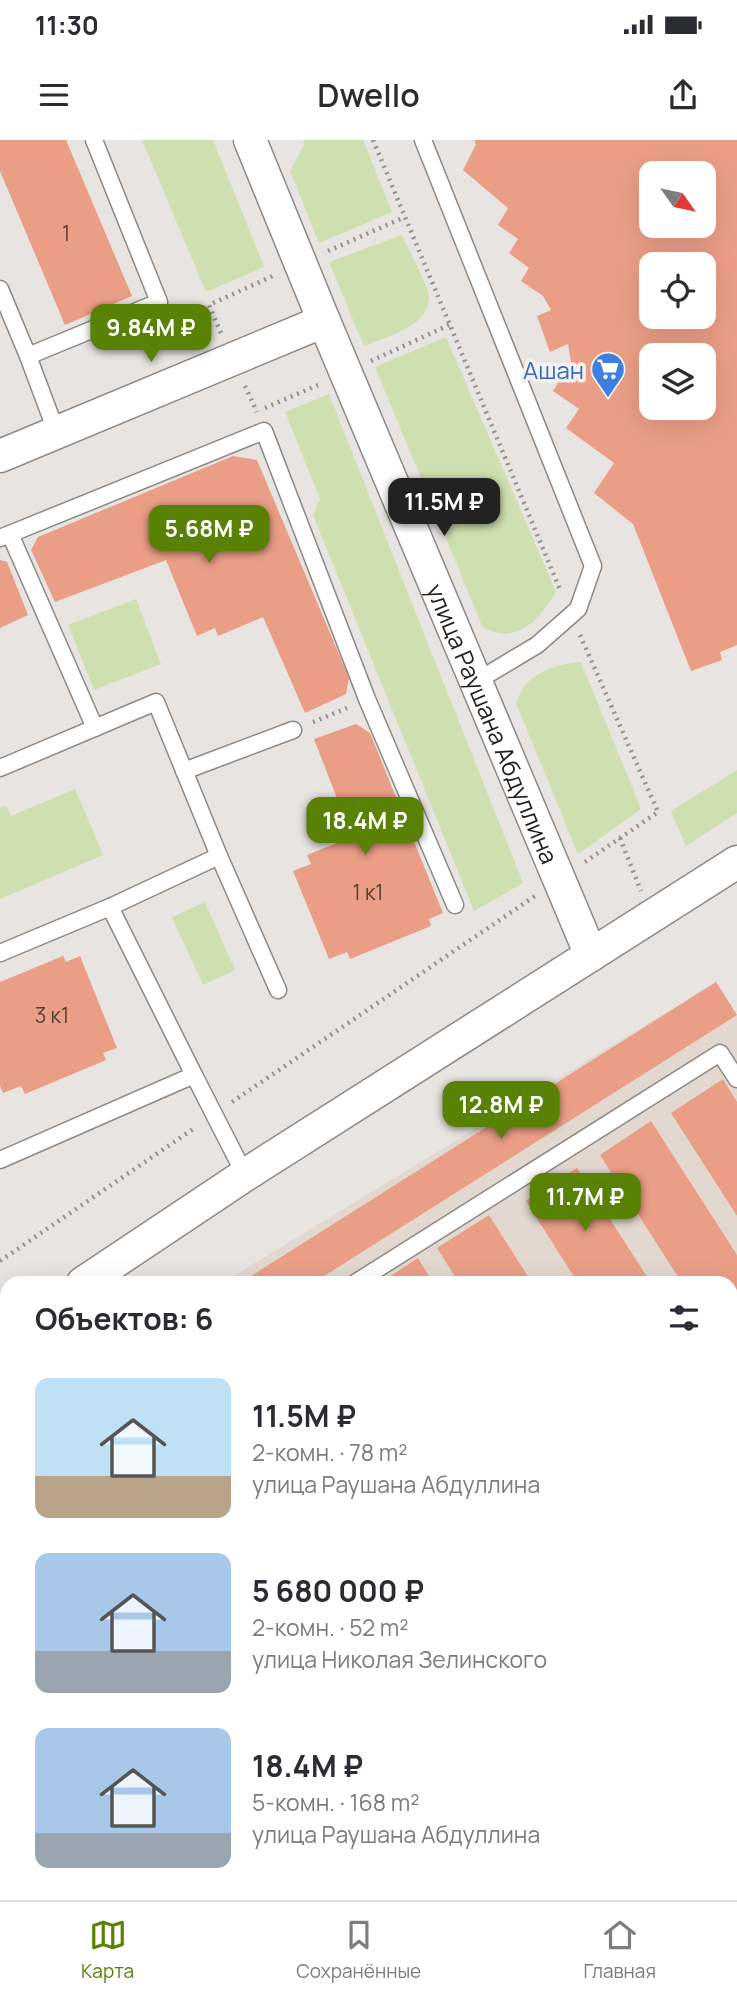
<!DOCTYPE html>
<html lang="ru">
<head>
<meta charset="utf-8">
<style>
	:root { --surface:#fff; --page:#f7f7f7; --text:#2b2b33; --muted:#7c7c81; --line:#e1e1e2; --accent:#598104 }
	body { margin:0; font-family:Manrope,sans-serif; background:var(--page); color:var(--text); height:100vh; display:flex; flex-direction:column; font-size:26px; white-space:nowrap }
	* { box-sizing:border-box; margin:0 }
	p { font-size:23px; color:var(--muted) }
	.icon { flex:none; width:38px; height:38px; fill:none; stroke:currentColor; stroke-width:2; stroke-linecap:round; stroke-linejoin:round }
	.map { position:relative; flex:1; overflow:hidden }
	.drawer { position:absolute; left:0px; top:1136px; width:738px; height:625px; display:flex; flex-direction:column; background:var(--surface); border-radius:21px 21px 0 0; box-shadow:0 7px 28px #0002 }
	.drawer>* { flex:none }
	.needle { width:46px; rotate:123deg }
	.controls { position:absolute; left:639px; top:21px; display:grid; gap:14px }
	.controls a { display:grid; place-items:center; width:77px; height:77px; border-radius:14px; background:var(--surface); box-shadow:0 7px 28px #0002; font-size:35px }
	.price { position:absolute; translate:-50% -60px; padding:0 16px; border-radius:14px; background:var(--accent); color:#fff; font-size:23px; line-height:46px; filter:drop-shadow(0 2px 4px #0008) }
	.price::after { content:''; position:absolute; left:50%; top:42px; width:21px; height:16px; margin-left:-10px; background:inherit; clip-path:polygon(0 0,100% 0,50% 100%) }
	.price.on { background:#222; color:#fff }
	ul { padding:0; list-style:none }
	li { display:flex; align-items:center; gap:21px; height:175px; padding:0 35px }
	li span { display:grid; place-items:center; flex:none; width:196px; height:140px; border-radius:14px; color:#555 }
	li>.icon { margin-inline-start:auto }
	span .icon { width:84px; height:84px; fill:#fffc; stroke-width:1 }
	li b { font-size:30px }
	h2 { display:flex; justify-content:space-between; align-items:center; height:84px; padding:0 35px; font-size:30px }
	.status { display:flex; justify-content:space-between; align-items:center; height:49px; padding:0 35px; background:var(--surface); direction:ltr }
	.status svg { height:19px; fill:currentColor }
	header { display:flex; justify-content:space-between; align-items:center; height:91px; padding:0 35px; background:var(--surface); font-size:32px; font-weight:600 }
	.tab-bar { display:flex; justify-content:space-around; align-items:center; height:98px; border-top:2px solid var(--line); background:var(--surface); font-size:19px; color:var(--muted) }
	.tab-bar a { display:grid; justify-items:center; gap:4px }
	.tab-bar .on { color:var(--accent) }
	.map>svg:first-child { display:block }
	.built { fill:#e2d8cf }
	.green { fill:#cee0af }
	.building { fill:#eb9e86; fill-rule:evenodd }
	.lines { fill:none; stroke-linecap:round; stroke-linejoin:round }
	.lane-casing { stroke:#8c8986; stroke-width:19 }
	.street-casing { stroke:#8c8986; stroke-width:35 }
	.secondary-casing { stroke:#8c8986; stroke-width:42 }
	.path { stroke:#95928f; stroke-width:4.5; stroke-dasharray:2 5; stroke-linecap:butt }
	.lane { stroke:#fff; stroke-width:16 }
	.street { stroke:#fff; stroke-width:32 }
	.secondary { stroke:#fff; stroke-width:38 }
	.labels { text-anchor:middle; dominant-baseline:central; stroke-width:7; stroke-linejoin:round; paint-order:stroke }
	.number-label { font-size:21px; fill:#544039 }
	.shop-label { font-size:24px; fill:#366cbe; stroke:#f5f1ee; text-anchor:end }
	.street-label { font-size:24px; fill:#22201f; stroke:#f5f1ee }
</style>
</head>
<body>
<div class="status"><b>11:30</b><svg viewBox="0 0 49 12"><path d="M0 12V9h3v3zM5 12V6h3v6zM10 12V3h3v9zM15 12V0h3v12zM26 1h20v11H26zM47 4h2v5h-2z"/></svg></div>
<header><svg class="icon" aria-label="menu" viewBox="0 0 24 24"><path d="M4 6h16M4 12h16M4 18h16"/></svg>Dwello<svg class="icon" aria-label="share" viewBox="0 0 24 24"><path d="M12 15V3M7 8l5-5 5 5M5 13v7h14v-7"/></svg></header>
<div class="map">
<svg width="737" height="1760" viewBox="0 0 737 1760">
	<rect width="100%" height="100%" fill="#e8e4e1"/>
	<g class="built">
		<path d="M 716,842 L 737,875 L 737,1464 L 732,1468 L 732,1143 L 222,1143 Z"/>
		<path d="M 7,1274 L 7,1754 L 284,1754 L 273,1760 L 0,1760 L 0,1278 Z"/>
	</g>
	<g class="green">
		<path d="M 142,0 L 213,0 L 264,127 L 206,152 Z"/>
		<path d="M 303,0 L 363,0 L 392,72 L 319,103 L 290,31 L 304,5 Z"/>
		<path d="M 402,95 C 407,106 428,146 429,155 C 431,187 385,197 364,206 L 329,122 Z"/>
		<path d="M 446,197 L 556,452 C 544,471 530,492 505,494 C 498,494 490,490 483,488 L 375,227 Z"/>
		<path d="M 329,254 L 523,743 L 474,771 L 313,375 L 320,359 L 285,272 Z"/>
		<path d="M 136,459 L 161,524 L 94,550 L 68,485 Z"/>
		<path d="M 581,522 L 641,669 L 578,714 L 516,563 C 526,533 552,525 581,522 Z"/>
		<path d="M 737,630 L 737,673 L 686,706 L 671,671 Z"/>
		<path d="M 75,649 L 103,715 L 0,759 L 0,668 L 6,666 L 11,676 Z"/>
		<path d="M 205,762 L 235,830 L 203,845 L 172,777 Z"/>
	</g>
	<g class="building">
		<path d="M 0,0 L 66,0 L 132,156 L 65,185 L 0,31 Z"/>
		<path d="M 474,0 L 737,0 L 737,505 L 720,512 L 722,520 L 691,531 L 633,384 L 594,353 L 614,323 L 566,288 L 579,269 L 553,251 L 571,222 L 568,204 L 550,212 L 537,176 L 551,170 L 543,156 L 521,141 L 529,128 L 509,113 L 518,99 L 498,85 L 508,68 L 463,30 L 476,4 ZM 651,33 L 704,33 L 704,86 L 651,86 ZM 651,124 L 704,124 L 704,177 L 651,177 ZM 651,215 L 704,215 L 704,268 L 651,268 Z"/>
		<path d="M 233,316 L 257,320 L 349,538 L 346,554 L 305,573 L 263,477 L 218,496 L 215,488 L 197,496 L 166,420 L 55,462 L 31,410 L 38,397 Z"/>
		<path d="M 0,420 L 7,422 L 28,475 L 0,488 Z"/>
		<path d="M 356,584 L 370,593 L 443,773 L 429,779 L 431,786 L 350,819 L 347,812 L 329,819 L 293,731 L 311,724 L 307,715 L 352,697 L 314,599 Z"/>
		<path d="M 63,816 L 66,822 L 80,816 L 117,908 L 103,913 L 106,920 L 25,954 L 21,946 L 3,953 L 0,945 L 0,842 Z"/>
		<path d="M 716,842 L 737,875 L 313,1143 L 240,1143 Z"/>
		<path d="M 723,939 L 737,962 L 737,1076 L 671,973 Z"/>
		<path d="M 651,981 L 737,1115 L 737,1230 L 732,1221 L 732,1143 L 682,1143 L 600,1015 Z"/>
		<path d="M 577,1028 L 651,1143 L 578,1143 L 526,1061 Z"/>
		<path d="M 489,1075 L 532,1143 L 459,1143 L 437,1108 Z"/>
		<path d="M 418,1118 L 433,1143 L 380,1143 Z"/>
		<path d="M 732,1269 L 737,1277 L 737,1387 L 735,1388 L 732,1382 Z"/>
		<path d="M 7,1290 L 7,1337 L 0,1341 L 0,1295 Z"/>
		<path d="M 0,1421 L 7,1432 L 7,1546 L 0,1535 Z"/>
		<path d="M 737,1421 L 737,1464 L 732,1468 L 732,1425 Z"/>
		<path d="M 0,1591 L 7,1602 L 7,1717 L 0,1706 Z"/>
		<path d="M 31,1754 L 104,1754 L 108,1760 L 35,1760 Z"/>
		<path d="M 211,1754 L 282,1754 L 271,1760 L 200,1760 Z"/>
	</g>
	<g class="lines">
		<g class="lane-casing">
			<g id="lane">
				<path d="M 423,0 L 593,426 L 578,469 L 537,505 L 477,541"/>
				<path d="M 0,149 L 28,216 L 159,162 L 94,0"/>
				<path d="M 28,216 L 56,291"/>
				<path d="M 10,394 L 95,588"/>
				<path d="M 0,398 L 264,291 L 367,559 L 455,765"/>
				<path d="M 0,628 L 156,562 L 219,716 L 110,767 L 194,935 L 0,1020"/>
				<path d="M 184,631 L 293,590"/>
				<path d="M 219,716 L 278,850"/>
				<path d="M 0,813 L 110,767"/>
				<path d="M 194,935 L 245,1035"/>
				<path d="M 355,1143 L 720,913 L 737,939"/>
				<path d="M 0,1367 L 7,1363"/>
				<path d="M 732,1405 L 737,1401"/>
				<path d="M 732,1586 L 737,1585"/>
				<path d="M 163,1760 L 173,1754"/>
				<path d="M 417,1760 L 422,1754"/>
			</g>
		</g>
		<g class="street-casing">
			<g id="street">
				<path id="s1" d="M 250,0 L 324,181 L 591,815"/>
				<path d="M 0,316 L 324,181"/>
				<path d="M 83,1143 L 245,1035 L 737,722"/>
				<path d="M 0,1198 L 7,1193"/>
			</g>
		</g>
		<g class="secondary-casing">
			<g id="secondary">
				<path d="M 732,1647 L 737,1643"/>
				<path d="M 732,1739 L 737,1736"/>
				<path d="M 552,1760 L 562,1754"/>
				<path d="M 698,1760 L 708,1754"/>
			</g>
		</g>
		<g class="path">
			<path d="M 373,0 L 561,452"/>
			<path d="M 328,111 L 405,77"/>
			<path d="M 221,193 L 209,165 L 275,135"/>
			<path d="M 371,221 L 449,185"/>
			<path d="M 245,246 L 257,272"/>
			<path d="M 265,268 L 318,245"/>
			<path d="M 580,495 L 658,672 L 585,722"/>
			<path d="M 313,582 L 347,568"/>
			<path d="M 620,698 L 641,751"/>
			<path d="M 232,962 L 535,756"/>
			<path d="M 0,1121 L 196,987"/>
		</g>
		<use href="#lane" class="lane"/>
		<use href="#street" class="street"/>
		<use href="#secondary" class="secondary"/>
	</g>
	<defs>
		<g id="supermarket-pin" transform="scale(1.75)"><path d="M0 17L-7.5 6A9.5 9.5 0 1 1 7.5 6Z" fill="#3f7fe0" stroke="#f5f1ee"/><path d="M-6-5.5h2.5l.6 2H6L4.5 2H-2.5L-4.4-4H-6ZM-1.5 3.2a1.3 1.3 0 1 0 .1 0ZM3 3.2a1.3 1.3 0 1 0 .1 0Z" fill="#fff"/></g>
	</defs>
	<g fill-rule="evenodd">
		<use href="#supermarket-pin" x="608" y="229"/>
	</g>
	<g class="labels">
		<g class="number-label">
			<text x="66" y="93">1</text>
			<text x="368" y="752">1 к1</text>
			<text x="52" y="875">3 к1</text>
		</g>
		<g class="shop-label">
			<text x="584" y="229">Ашан</text>
		</g>
		<g class="street-label">
			<text stroke="none"><textPath href="#s1" startOffset="632">улица Раушана Абдуллина</textPath></text>
		</g>
	</g>
</svg>
<div class="controls">
<a><svg class="needle" viewBox="-14 -14 28 28"><path d="M0-13l5 13h-10z" fill="#e53935"/><path d="M0 13l5-13h-10z" fill="#7c7c81"/></svg></a>
<a><svg class="icon" aria-label="locate" viewBox="0 0 24 24"><circle cx="12" cy="12" r="6"/><path d="M12 2v4M12 18v4M2 12h4M18 12h4"/></svg></a>
<a><svg class="icon" aria-label="layers" viewBox="0 0 24 24"><path d="M12 4l9 5-9 5-9-5zM3 14l9 5 9-5"/></svg></a>
</div>
<b class="price" style="left:151px;top:224px">9.84M ₽</b>
<b class="price on" style="left:444px;top:398px">11.5M ₽</b>
<b class="price" style="left:209px;top:425px">5.68M ₽</b>
<b class="price" style="left:365px;top:717px">18.4M ₽</b>
<b class="price" style="left:501px;top:1001px">12.8M ₽</b>
<b class="price" style="left:585px;top:1093px">11.7M ₽</b>
<section class="drawer">
<h2>Объектов: 6<svg class="icon" aria-label="filters" viewBox="0 0 24 24"><path d="M4 7h16M4 17h16"/><circle cx="9" cy="7" r="2"/><circle cx="15" cy="17" r="2"/></svg></h2>
<ul>
<li><span style="background:linear-gradient(#bfe0f5 70%,#b9a48a 0)"><svg class="icon" aria-label="home" viewBox="0 0 24 24"><path d="M3 11l9-7 9 7M6 9v11h12V9"/></svg></span><div><b>11.5M ₽</b><p>2-комн. · 78 m²</p><p>улица Раушана Абдуллина</p></div></li>
<li><span style="background:linear-gradient(#a9c7e8 70%,#9aa5b1 0)"><svg class="icon" aria-label="home" viewBox="0 0 24 24"><path d="M3 11l9-7 9 7M6 9v11h12V9"/></svg></span><div><b>5 680 000 ₽</b><p>2-комн. · 52 m²</p><p>улица Николая Зелинского</p></div></li>
<li><span style="background:linear-gradient(#a9c7e8 75%,#9aa5b1 0)"><svg class="icon" aria-label="home" viewBox="0 0 24 24"><path d="M3 11l9-7 9 7M6 9v11h12V9"/></svg></span><div><b>18.4M ₽</b><p>5-комн. · 168 m²</p><p>улица Раушана Абдуллина</p></div></li>
</ul>
</section>
</div>
<nav class="tab-bar">
<a class="on"><svg class="icon" aria-label="map" viewBox="0 0 24 24"><path d="M3 6l6-2 6 2 6-2v14l-6 2-6-2-6 2zM9 4v14M15 6v14"/></svg>Карта</a>
<a><svg class="icon" aria-label="saved" viewBox="0 0 24 24"><path d="M7 4h10v16l-5-4-5 4z"/></svg>Сохранённые</a>
<a><svg class="icon" aria-label="home" viewBox="0 0 24 24"><path d="M3 11l9-7 9 7M6 9v11h12V9"/></svg>Главная</a>
</nav>
</body>
</html>
